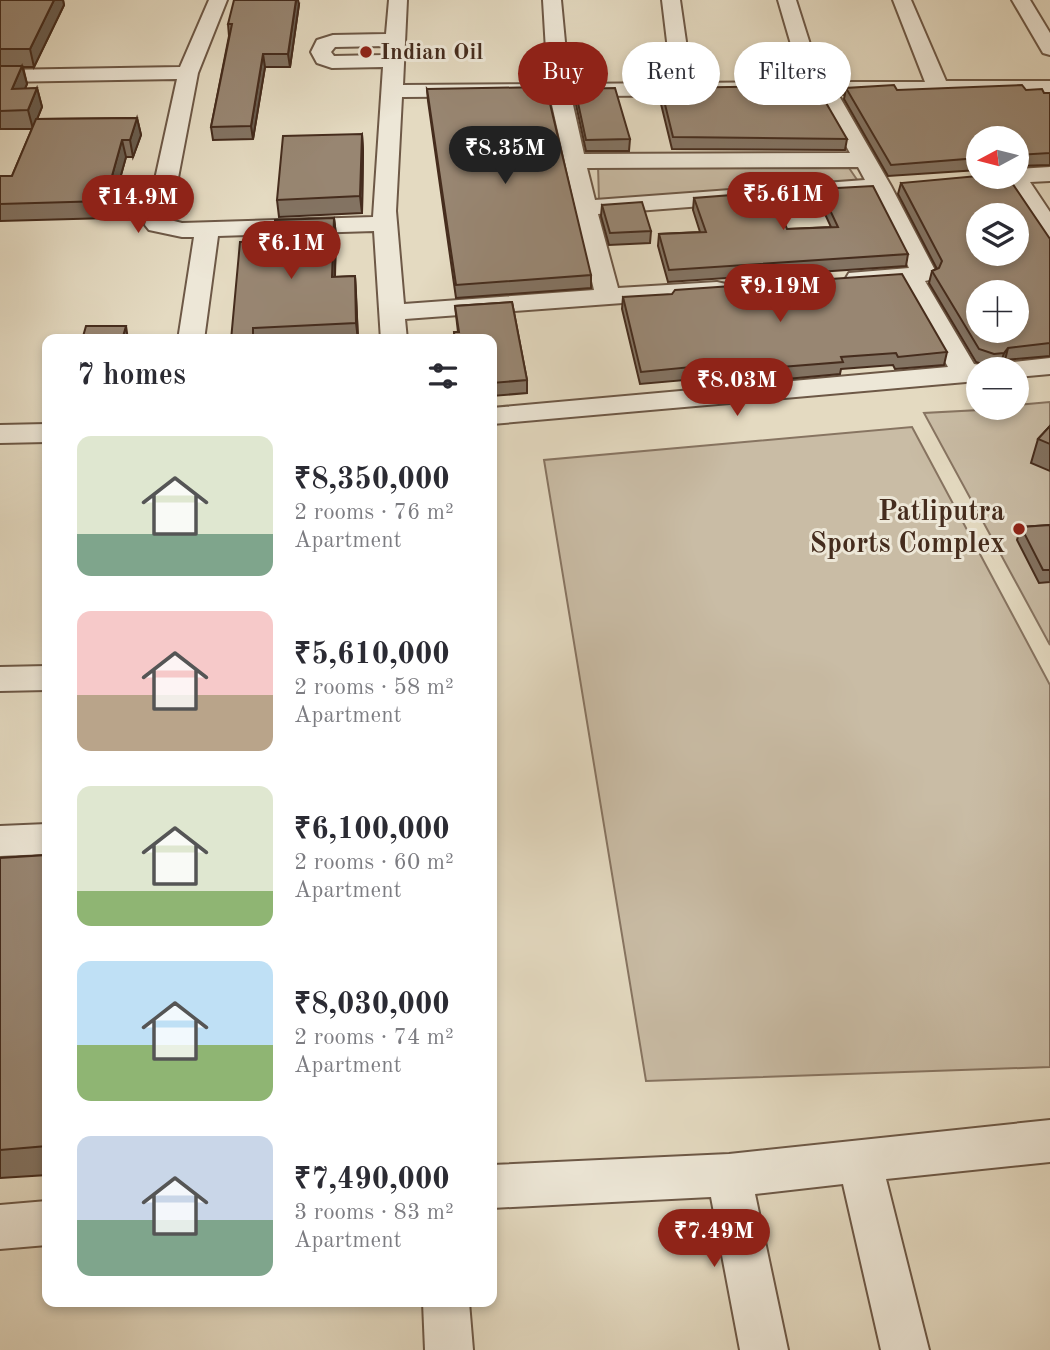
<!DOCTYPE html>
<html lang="en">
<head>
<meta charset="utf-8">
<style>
	:root { --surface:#fff; --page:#f2f2f3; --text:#2b2b33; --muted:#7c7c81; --accent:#8f2418 }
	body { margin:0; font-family:"Old Standard TT",serif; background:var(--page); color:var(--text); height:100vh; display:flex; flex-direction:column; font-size:26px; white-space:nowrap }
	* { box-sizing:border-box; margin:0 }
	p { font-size:23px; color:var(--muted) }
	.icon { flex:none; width:38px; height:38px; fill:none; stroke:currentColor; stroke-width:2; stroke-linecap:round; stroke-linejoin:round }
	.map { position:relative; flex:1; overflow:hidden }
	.drawer { position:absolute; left:42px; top:334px; width:455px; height:973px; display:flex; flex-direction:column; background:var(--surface); border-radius:14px; box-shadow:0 4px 10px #0003 }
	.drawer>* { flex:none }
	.top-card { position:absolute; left:518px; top:42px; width:427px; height:63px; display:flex; gap:14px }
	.needle { width:46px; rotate:263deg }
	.controls { position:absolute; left:966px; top:126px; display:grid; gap:14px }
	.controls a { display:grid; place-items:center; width:63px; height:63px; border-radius:50%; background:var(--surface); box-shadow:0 4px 10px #0003; font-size:35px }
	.price { position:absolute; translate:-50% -60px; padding:0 16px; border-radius:24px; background:var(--accent); color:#fff; font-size:23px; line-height:46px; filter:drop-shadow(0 2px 4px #0008) }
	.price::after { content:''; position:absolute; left:50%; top:42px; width:21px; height:16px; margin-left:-10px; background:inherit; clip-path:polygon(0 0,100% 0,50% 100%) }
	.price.current { background:#222; color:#fff }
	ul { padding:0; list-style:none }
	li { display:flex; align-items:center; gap:21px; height:175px; padding:0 35px }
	li span { display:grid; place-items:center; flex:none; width:196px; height:140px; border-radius:14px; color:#555 }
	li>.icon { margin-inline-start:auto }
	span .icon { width:84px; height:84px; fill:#fffc; stroke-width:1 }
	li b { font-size:30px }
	h2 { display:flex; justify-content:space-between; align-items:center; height:84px; padding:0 35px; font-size:30px }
	.pill { padding:0 24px; border-radius:32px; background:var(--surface); box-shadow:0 4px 10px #0003; font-size:24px; line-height:63px }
	.pill.current { background:var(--accent); color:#fff }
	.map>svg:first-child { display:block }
	.green { fill:#c9bca5; stroke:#877461; stroke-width:2 }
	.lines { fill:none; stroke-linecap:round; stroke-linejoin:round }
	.minor-casing { stroke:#6d5846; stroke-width:4 }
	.minor { fill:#ede7d7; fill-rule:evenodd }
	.wall { fill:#837362; stroke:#452c1d; stroke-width:2 }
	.shaded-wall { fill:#6a5e50; stroke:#452c1d; stroke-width:2 }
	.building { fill:#988672; stroke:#452c1d; stroke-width:2; fill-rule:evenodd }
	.poi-dot { fill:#8f2418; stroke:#ede7d7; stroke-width:2.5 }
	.labels { text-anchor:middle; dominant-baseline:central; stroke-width:6; stroke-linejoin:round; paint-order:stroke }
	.far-poi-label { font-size:23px; font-weight:bold; fill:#452c1d; stroke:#ede7d7; text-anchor:start }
	.poi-label { font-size:28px; font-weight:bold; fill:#452c1d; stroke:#ede7d7; text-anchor:end }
</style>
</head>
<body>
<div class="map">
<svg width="1050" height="1350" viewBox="0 0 1050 1350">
	<rect width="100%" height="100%" fill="#e4dac1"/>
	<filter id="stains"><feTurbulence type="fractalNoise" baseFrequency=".00286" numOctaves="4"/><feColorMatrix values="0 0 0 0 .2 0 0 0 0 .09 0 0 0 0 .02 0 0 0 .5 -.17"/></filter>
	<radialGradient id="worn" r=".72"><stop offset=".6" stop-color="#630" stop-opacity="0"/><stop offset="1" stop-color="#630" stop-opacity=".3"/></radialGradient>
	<g class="green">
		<path d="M 847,165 L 860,184 L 599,200 L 598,166 Z"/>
		<path d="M 1050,402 L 1050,645 L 924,413 L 1017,408 L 1017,405 Z"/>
		<path d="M 912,427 L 1050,685 L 1050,1067 L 646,1081 L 544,460 Z"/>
	</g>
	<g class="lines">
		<g class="minor-casing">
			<g id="minor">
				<path d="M 209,0 L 227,0 L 198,73 L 170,220 L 182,223 L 373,217 L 383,67 L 332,68 L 317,63 L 311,52 L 317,40 L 333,35 L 386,34 L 389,0 L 407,0 L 403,85 L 548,84 L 543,0 L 561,0 L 569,84 L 672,83 L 662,0 L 680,0 L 692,83 L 802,82 L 778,0 L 796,0 L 822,82 L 925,82 L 893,0 L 911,0 L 946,81 L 1050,81 L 1050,93 L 838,94 L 891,186 L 937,274 L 934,279 L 925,281 L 974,364 L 987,366 L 989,369 L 978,369 L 978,380 L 966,382 L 492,424 L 492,408 L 948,367 L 901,283 L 858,285 L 849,283 L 846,278 L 849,273 L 909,268 L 872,193 L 598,214 L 618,288 L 717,282 L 726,284 L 729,289 L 726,294 L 717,296 L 405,319 L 407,340 L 381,340 L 374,231 L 218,236 L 204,340 L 178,340 L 194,237 L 182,237 L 149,230 L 145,225 L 177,79 L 0,82 L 0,70 L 180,67 ZM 385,46 L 384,55 L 334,56 L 331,52 L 335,47 ZM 817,95 L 850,153 L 584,154 L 571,96 ZM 550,96 L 594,290 L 404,304 L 396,211 L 402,97 ZM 858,167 L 865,180 L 595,200 L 587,168 Z"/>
				<path d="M 1012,0 L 1030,0 L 1050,33 L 1050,55 L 1043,53 Z"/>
				<path d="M 1050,167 L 1050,181 L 1030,182 L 1050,212 L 1050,237 L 1042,235 L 1004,177 L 1017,177 L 1017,169 Z"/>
				<path d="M 1050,358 L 1050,374 L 1017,377 L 1017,369 L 1001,369 L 1005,363 Z"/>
				<path d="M 47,424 L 47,442 L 0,443 L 0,425 Z"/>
				<path d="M 47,666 L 47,690 L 0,691 L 0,667 Z"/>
				<path d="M 47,824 L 47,854 L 0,856 L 0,826 Z"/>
				<path d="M 1050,1120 L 1050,1162 L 886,1179 L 929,1350 L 881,1350 L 843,1184 L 755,1194 L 788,1350 L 740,1350 L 711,1197 L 492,1208 L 492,1165 L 729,1154 Z"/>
				<path d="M 47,1201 L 47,1245 L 0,1249 L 0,1205 Z"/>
				<path d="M 423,1302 L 469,1302 L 473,1350 L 425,1350 Z"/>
			</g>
		</g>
		<use href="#minor" class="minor"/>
	</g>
	<g class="wall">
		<path d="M 0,0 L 63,0 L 64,5 L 34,67 L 23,67 L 27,84 L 25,89 L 37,88 L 42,107 L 37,119 L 137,118 L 141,135 L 133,157 L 126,157 L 109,218 L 0,221 L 0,176 L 12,176 L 32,129 L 0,129 Z"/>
		<path d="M 299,4 L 290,67 L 265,67 L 253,139 L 213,140 L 211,127 L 229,36 L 228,24 Z"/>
		<path d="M 661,88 L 795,89 L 847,139 L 845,150 L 672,149 L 660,100 Z"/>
		<path d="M 846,88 L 897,90 L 1026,90 L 1044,93 L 1050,93 L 1050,165 L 1017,166 L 1017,138 L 978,138 L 978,170 L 888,176 L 844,99 Z"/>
		<path d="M 427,89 L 591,275 L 591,288 L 456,298 L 428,101 Z"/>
		<path d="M 575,89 L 630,139 L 629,151 L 586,151 L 575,100 Z"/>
		<path d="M 362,134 L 363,151 L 362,213 L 279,217 L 277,200 Z"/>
		<path d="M 901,183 L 1050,239 L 1050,356 L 1005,360 L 1000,366 L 991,367 L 976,362 L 929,283 L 932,271 L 937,269 L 898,194 Z"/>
		<path d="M 820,189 L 908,254 L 906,266 L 668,282 L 658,246 L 659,234 L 700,232 L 693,210 L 694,198 L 787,229 L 831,227 L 819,201 Z"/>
		<path d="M 602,205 L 651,231 L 650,243 L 609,245 L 601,216 Z"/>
		<path d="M 334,218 L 336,235 L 335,277 L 355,276 L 358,340 L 231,340 L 273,241 Z"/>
		<path d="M 623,297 L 947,352 L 944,365 L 895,369 L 893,365 L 841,369 L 840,374 L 744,383 L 741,375 L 640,384 L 622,309 Z"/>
		<path d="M 512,302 L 527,380 L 527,393 L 492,396 L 492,340 L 454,340 L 454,332 L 458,332 L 455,306 Z"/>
		<path d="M 1050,426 L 1050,471 L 1031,463 L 1038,439 Z"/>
		<path d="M 1050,525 L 1050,582 L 1039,583 L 1017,540 L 1021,527 Z"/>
		<path d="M 47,855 L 47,1175 L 0,1178 L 0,858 Z"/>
	</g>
	<g class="shaded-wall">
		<path d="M 54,0 L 63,0 L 64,5 L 34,67 L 30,49 Z"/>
		<path d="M 296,0 L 298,0 L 299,4 L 290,67 L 288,54 Z"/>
		<path d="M 263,54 L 265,67 L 253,139 L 251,126 Z"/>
		<path d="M 22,66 L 27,84 L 17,107 L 12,89 Z"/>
		<path d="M 37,88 L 42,107 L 33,129 L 28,110 Z"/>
		<path d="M 137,118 L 141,135 L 133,157 L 130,140 Z"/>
		<path d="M 362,134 L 363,151 L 362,213 L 360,196 Z"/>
		<path d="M 122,140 L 126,157 L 109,218 L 105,201 Z"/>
		<path d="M 334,218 L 336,235 L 334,295 L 332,277 Z"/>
		<path d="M 355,276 L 356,293 L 358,340 L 356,323 Z"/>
		<path d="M 126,326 L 128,340 L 122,340 Z"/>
		<path d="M 1008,348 L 1005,360 L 1000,366 L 1004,353 Z"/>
	</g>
	<g class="building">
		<path d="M 0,0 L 54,0 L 30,49 L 0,49 Z"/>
		<path d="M 234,0 L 296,0 L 288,54 L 263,54 L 251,126 L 211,127 L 232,24 L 228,24 Z"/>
		<path d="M 0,66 L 22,66 L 12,89 L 37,88 L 28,110 L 0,111 Z"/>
		<path d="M 894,85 L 897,90 L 1022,85 L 1026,90 L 1042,89 L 1044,93 L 1050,93 L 1050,153 L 1017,155 L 1017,138 L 978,138 L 978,158 L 891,165 L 846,88 Z"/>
		<path d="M 794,86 L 795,89 L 818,89 L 847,139 L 673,137 L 661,88 Z"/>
		<path d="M 546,87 L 591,275 L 456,285 L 427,89 Z"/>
		<path d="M 615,88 L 630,139 L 586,140 L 575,89 Z"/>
		<path d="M 137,118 L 130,140 L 122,140 L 105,201 L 0,204 L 0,176 L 12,176 L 36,119 Z"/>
		<path d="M 362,134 L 360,196 L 277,200 L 283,136 Z"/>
		<path d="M 978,176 L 1008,177 L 1050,239 L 1050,343 L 1008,348 L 1004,353 L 994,354 L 979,349 L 932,271 L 939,268 L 942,261 L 901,183 ZM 978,215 L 1017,215 L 1017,254 L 978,254 ZM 978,292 L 1017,292 L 1017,331 L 978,331 Z"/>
		<path d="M 873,186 L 908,254 L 669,270 L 659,234 L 706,232 L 694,198 L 772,192 L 787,229 L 838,227 L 820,189 Z"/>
		<path d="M 642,202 L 651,231 L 610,233 L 602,205 Z"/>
		<path d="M 334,218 L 332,277 L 355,276 L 356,323 L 253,328 L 253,340 L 231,340 L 240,242 L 273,241 L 275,220 Z"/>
		<path d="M 902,274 L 947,352 L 898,357 L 896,353 L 841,357 L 843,362 L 745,370 L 742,362 L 641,372 L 623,297 L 672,294 L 675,290 Z"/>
		<path d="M 512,302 L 527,380 L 492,383 L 492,340 L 455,340 L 454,332 L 459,332 L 455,306 Z"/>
		<path d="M 86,326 L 126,326 L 122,340 L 82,340 Z"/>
		<path d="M 1050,426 L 1050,444 L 1038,439 Z"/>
		<path d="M 1050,525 L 1050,570 L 1043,570 L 1021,527 Z"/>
		<path d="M 47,855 L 47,1146 L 0,1150 L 0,858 Z"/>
	</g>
	<g class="poi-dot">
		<circle cx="366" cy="52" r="7"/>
		<circle cx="1019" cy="529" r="7"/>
	</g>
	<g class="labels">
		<g class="far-poi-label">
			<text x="380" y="52">Indian Oil</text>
		</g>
		<g class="poi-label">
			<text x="1005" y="513">Patliputra<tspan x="1005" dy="32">Sports Complex</tspan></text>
		</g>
	</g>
	<rect width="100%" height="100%" filter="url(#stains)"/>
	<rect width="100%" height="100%" fill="url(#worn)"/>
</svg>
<div class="controls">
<a><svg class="needle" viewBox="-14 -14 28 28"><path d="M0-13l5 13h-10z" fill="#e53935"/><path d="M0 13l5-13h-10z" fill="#7c7c81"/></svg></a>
<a><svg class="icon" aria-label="layers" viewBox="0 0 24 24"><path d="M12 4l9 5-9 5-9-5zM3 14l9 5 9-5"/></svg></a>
<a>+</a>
<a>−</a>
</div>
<b class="price current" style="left:505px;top:186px">₹8.35M</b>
<b class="price" style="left:783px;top:232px">₹5.61M</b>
<b class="price" style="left:138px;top:235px">₹14.9M</b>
<b class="price" style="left:291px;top:281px">₹6.1M</b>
<b class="price" style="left:780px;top:324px">₹9.19M</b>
<b class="price" style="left:737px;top:418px">₹8.03M</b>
<b class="price" style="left:714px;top:1269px">₹7.49M</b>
<div class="top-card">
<a class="pill current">Buy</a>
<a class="pill">Rent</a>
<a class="pill">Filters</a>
</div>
<section class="drawer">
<h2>7 homes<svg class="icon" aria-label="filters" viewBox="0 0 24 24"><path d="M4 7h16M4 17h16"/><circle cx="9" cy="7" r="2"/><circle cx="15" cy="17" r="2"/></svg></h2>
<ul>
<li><span style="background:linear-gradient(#dfe7d0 70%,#7fa58c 0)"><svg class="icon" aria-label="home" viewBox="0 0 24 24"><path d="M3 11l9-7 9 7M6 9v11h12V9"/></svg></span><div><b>₹8,350,000</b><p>2 rooms · 76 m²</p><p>Apartment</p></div></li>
<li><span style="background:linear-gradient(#f6c9c9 60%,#b9a48a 0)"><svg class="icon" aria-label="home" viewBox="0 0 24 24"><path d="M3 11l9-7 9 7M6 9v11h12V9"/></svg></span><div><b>₹5,610,000</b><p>2 rooms · 58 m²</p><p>Apartment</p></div></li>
<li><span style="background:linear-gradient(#dfe7d0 75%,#8fb573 0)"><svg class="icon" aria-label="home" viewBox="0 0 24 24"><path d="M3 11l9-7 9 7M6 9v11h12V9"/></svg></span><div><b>₹6,100,000</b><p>2 rooms · 60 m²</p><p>Apartment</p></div></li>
<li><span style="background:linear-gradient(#bfe0f5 60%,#8fb573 0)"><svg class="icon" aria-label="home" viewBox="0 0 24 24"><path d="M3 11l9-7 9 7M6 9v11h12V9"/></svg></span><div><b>₹8,030,000</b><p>2 rooms · 74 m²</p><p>Apartment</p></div></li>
<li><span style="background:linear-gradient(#c9d6e8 60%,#7fa58c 0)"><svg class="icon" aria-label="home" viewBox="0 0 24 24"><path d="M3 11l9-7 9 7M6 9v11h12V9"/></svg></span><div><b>₹7,490,000</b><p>3 rooms · 83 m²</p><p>Apartment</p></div></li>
</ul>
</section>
</div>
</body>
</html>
